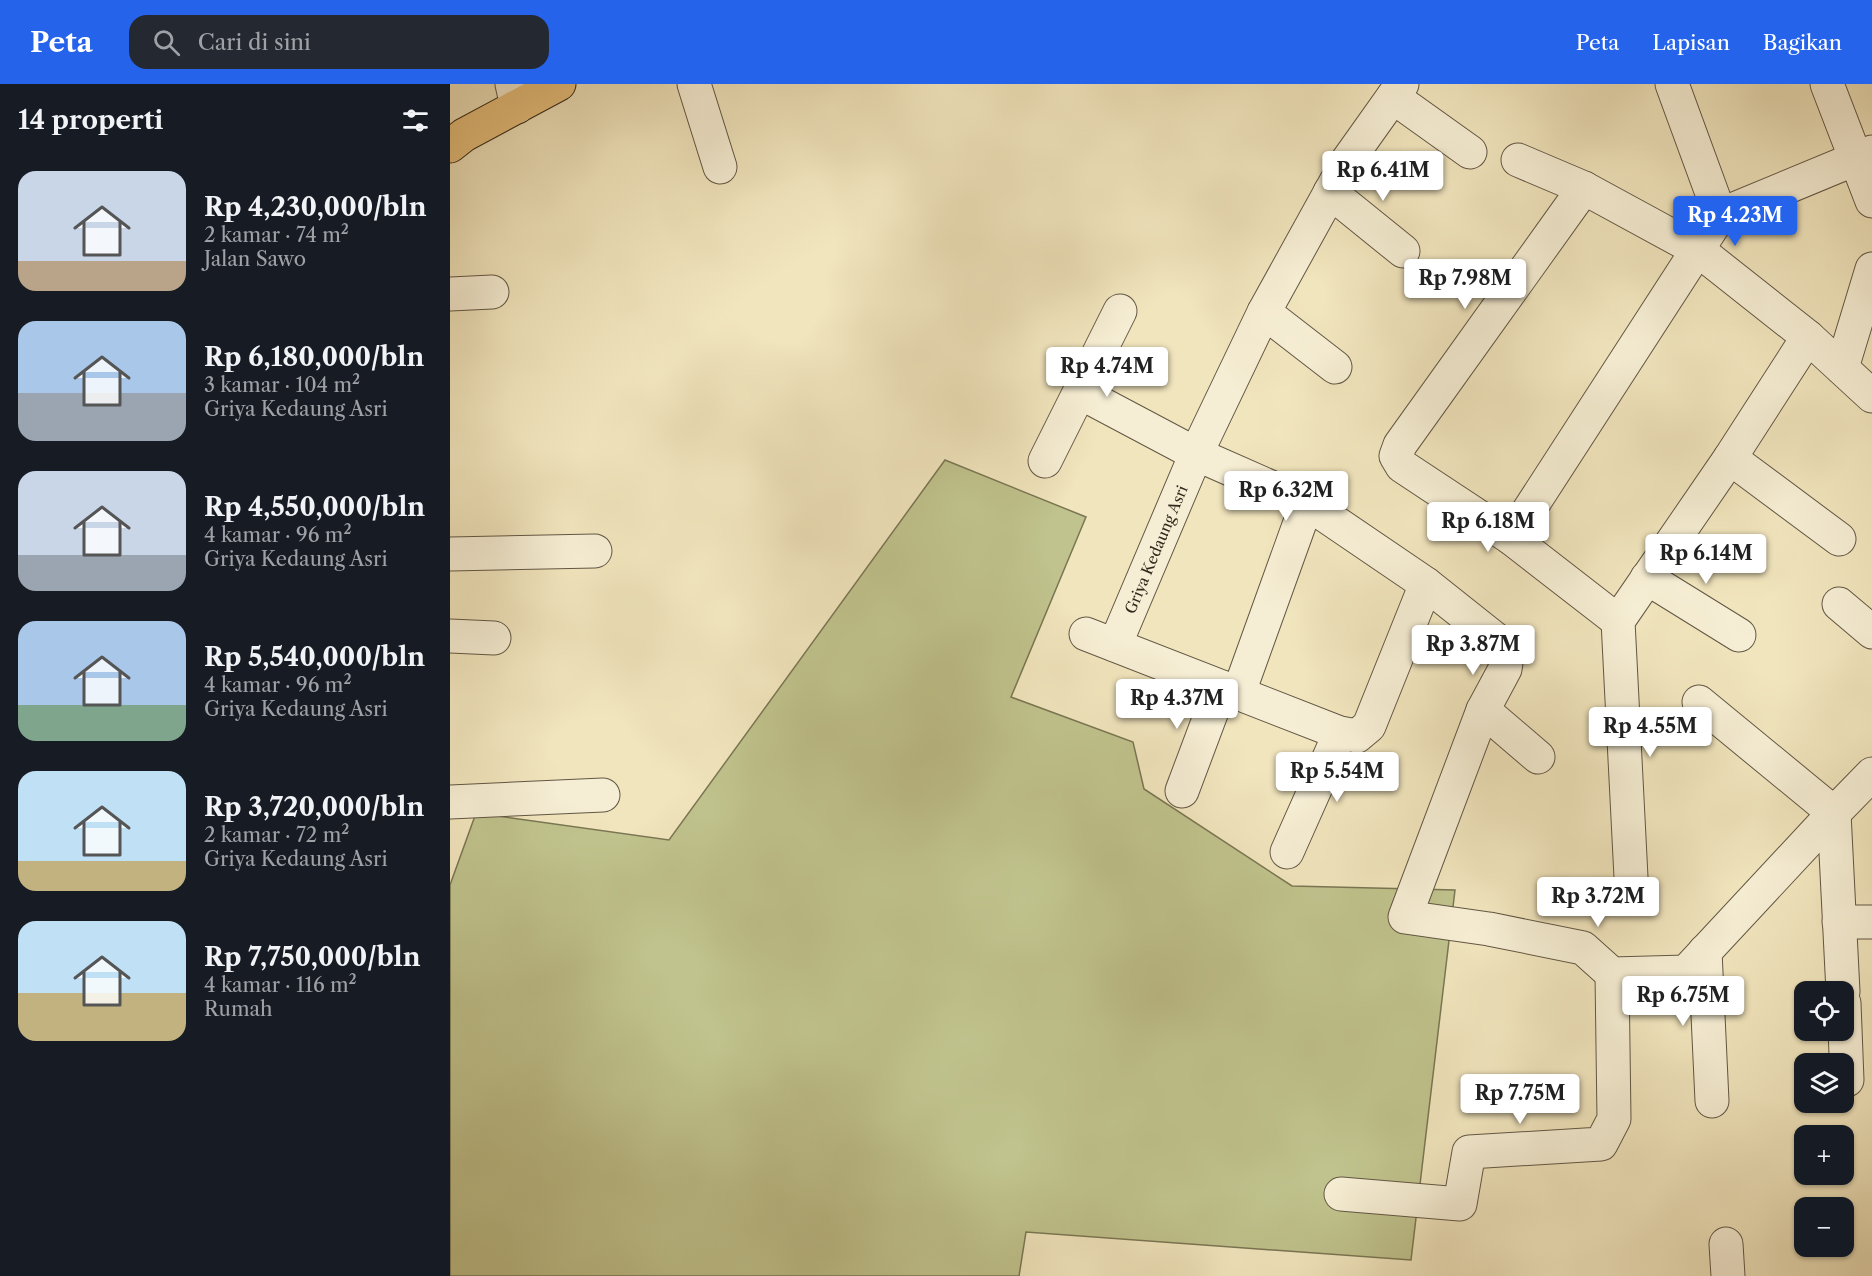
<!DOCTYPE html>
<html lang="id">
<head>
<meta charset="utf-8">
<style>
	:root { --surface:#171b24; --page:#242831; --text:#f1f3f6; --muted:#9ea1a6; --accent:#2563eb }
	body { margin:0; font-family:"Libre Caslon Text",serif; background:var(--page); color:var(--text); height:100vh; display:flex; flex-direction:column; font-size:22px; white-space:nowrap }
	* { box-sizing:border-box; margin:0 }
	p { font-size:20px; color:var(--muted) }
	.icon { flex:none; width:33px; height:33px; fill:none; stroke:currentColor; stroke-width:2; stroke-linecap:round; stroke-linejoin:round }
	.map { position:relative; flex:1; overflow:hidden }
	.sheet { display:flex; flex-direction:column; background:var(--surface); width:450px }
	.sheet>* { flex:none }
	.buttons { position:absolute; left:1344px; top:897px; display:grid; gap:12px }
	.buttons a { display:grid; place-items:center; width:60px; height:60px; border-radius:12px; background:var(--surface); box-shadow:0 2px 4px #0004; font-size:30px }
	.price { position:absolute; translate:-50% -51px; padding:0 14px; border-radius:6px; background:#fff; color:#222; font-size:20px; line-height:39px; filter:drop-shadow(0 2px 3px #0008) }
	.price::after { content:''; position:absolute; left:50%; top:36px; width:18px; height:14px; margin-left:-9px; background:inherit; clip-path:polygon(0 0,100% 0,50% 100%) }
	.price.active { background:var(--accent); color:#fff }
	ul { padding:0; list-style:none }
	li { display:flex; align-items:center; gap:18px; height:150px; padding:0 18px }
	li span { display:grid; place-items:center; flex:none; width:168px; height:120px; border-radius:18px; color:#555 }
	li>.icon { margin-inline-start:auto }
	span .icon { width:72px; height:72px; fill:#fffc; stroke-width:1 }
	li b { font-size:26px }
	h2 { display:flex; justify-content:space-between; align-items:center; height:72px; padding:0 18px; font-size:26px }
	header { display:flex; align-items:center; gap:36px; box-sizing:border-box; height:84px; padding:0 30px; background:var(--accent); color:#fff }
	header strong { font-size:28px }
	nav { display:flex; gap:33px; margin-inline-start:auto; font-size:21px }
	.search { width:420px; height:54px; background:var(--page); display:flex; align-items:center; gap:15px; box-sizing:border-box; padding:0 21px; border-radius:18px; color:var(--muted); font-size:22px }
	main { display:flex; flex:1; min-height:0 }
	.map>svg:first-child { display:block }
	.green { fill:#c0c38d; stroke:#7a7654; stroke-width:1.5 }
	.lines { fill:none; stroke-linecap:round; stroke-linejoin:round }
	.minor-casing { stroke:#625744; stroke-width:35 }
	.major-casing { stroke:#33281c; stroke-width:35 }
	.minor { stroke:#f6eed4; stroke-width:33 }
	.major { stroke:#e8c27e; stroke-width:33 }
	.labels { text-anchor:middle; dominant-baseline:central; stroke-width:6; stroke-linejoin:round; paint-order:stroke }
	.street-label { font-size:15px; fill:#33281c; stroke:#f6eed4 }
</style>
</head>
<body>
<header>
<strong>Peta</strong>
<div class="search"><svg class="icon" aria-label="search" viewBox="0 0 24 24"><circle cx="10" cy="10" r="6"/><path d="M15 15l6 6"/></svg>Cari di sini</div>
<nav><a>Peta</a><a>Lapisan</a><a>Bagikan</a></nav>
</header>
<main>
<section class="sheet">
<h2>14 properti<svg class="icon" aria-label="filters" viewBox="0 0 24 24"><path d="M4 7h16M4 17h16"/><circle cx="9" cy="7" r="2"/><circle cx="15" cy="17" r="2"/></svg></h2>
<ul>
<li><span style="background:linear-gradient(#c9d6e8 75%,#b9a48a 0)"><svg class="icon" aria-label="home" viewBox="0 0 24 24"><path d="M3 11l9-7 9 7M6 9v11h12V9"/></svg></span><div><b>Rp 4,230,000/bln</b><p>2 kamar · 74 m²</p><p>Jalan Sawo</p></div></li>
<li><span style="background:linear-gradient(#a9c7e8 60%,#9aa5b1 0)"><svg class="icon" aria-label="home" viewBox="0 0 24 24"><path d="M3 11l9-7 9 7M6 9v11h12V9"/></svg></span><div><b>Rp 6,180,000/bln</b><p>3 kamar · 104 m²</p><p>Griya Kedaung Asri</p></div></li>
<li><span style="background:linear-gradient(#c9d6e8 70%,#9aa5b1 0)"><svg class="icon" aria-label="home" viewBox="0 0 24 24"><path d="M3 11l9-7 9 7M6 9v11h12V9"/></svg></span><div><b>Rp 4,550,000/bln</b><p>4 kamar · 96 m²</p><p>Griya Kedaung Asri</p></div></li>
<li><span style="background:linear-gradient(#a9c7e8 70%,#7fa58c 0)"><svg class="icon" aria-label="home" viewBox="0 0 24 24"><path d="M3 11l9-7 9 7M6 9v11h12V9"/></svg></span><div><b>Rp 5,540,000/bln</b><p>4 kamar · 96 m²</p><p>Griya Kedaung Asri</p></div></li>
<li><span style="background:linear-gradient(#bfe0f5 75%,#c2b280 0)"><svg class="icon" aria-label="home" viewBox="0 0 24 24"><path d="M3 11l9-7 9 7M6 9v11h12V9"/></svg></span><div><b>Rp 3,720,000/bln</b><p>2 kamar · 72 m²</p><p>Griya Kedaung Asri</p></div></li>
<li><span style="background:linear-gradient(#bfe0f5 60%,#c2b280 0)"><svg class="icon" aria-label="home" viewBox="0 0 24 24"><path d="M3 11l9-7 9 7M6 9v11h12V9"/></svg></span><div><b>Rp 7,750,000/bln</b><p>4 kamar · 116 m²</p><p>Rumah</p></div></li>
</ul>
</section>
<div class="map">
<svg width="1422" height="1192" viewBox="0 0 1422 1192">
	<rect width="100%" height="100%" fill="#f1e5bd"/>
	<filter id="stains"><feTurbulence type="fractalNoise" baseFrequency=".00333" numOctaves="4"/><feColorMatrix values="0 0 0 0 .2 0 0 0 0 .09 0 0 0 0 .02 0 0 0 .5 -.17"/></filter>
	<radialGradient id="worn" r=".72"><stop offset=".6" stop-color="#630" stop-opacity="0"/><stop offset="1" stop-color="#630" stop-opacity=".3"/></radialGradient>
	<path class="green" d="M 495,376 L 636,433 L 561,613 L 683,658 L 694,705 L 842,802 L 1005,806 L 961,1176 L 576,1148 L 569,1192 L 0,1192 L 0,801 L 26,729 L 219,756 Z"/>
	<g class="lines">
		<g class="minor-casing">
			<g id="minor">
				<path d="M 62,0 L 67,23"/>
				<path d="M 244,0 L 270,83"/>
				<path d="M 1222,0 L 1270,131"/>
				<path d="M 1377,0 L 1422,117"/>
				<path d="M 943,13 L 1020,68"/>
				<path d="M 1068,76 L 1134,104 L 1248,166 L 1358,253 L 1422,312"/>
				<path d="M 1134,104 L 950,361 L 946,372 L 952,382 L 1061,454 L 1168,537"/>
				<path d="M 880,108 L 953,167"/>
				<path d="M 0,210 L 42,208"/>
				<path d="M 814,228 L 885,283"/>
				<path d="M 1392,284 L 1422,185"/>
				<path d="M 631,309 L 746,370 L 857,419 L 976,500 L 1054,562 L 1057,572 L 1055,585 L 1033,626 L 955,833 L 1039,845 L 1133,864 L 1162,890 L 1236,888 L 1384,729"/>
				<path d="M 1280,374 L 1389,455"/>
				<path d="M 595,377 L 670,227"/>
				<path d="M 1061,454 L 1270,131 L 1422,68"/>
				<path d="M 0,470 L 145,467"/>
				<path d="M 1197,494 L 1289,551"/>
				<path d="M 1389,520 L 1422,548"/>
				<path d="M 636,550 L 890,649 L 907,652 L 919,642 L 976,500"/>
				<path d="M 0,552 L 44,554"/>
				<path id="s1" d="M 665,561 L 746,370 L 814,228 L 898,76 L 952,0"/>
				<path d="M 789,608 L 857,419"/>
				<path d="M 1249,618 L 1384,729 L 1422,690"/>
				<path d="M 1033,626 L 1088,673"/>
				<path d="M 732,707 L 771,603"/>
				<path d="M 0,718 L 153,711"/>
				<path d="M 1384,729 L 1393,908"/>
				<path d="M 837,768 L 890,649"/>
				<path d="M 1182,813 L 1168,537 L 1280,374 L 1358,253"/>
				<path d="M 1389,838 L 1422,838"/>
				<path d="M 1255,867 L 1262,1017"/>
				<path d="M 1394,919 L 1397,996"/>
				<path d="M 891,1110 L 1010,1120 L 1019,1068 L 1151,1060 L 1164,1035 L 1162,890"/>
				<path d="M 1276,1160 L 1278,1192"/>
			</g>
		</g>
		<g class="major-casing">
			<path id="major" d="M 0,62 L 14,51 L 109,0"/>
		</g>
		<use href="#minor" class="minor"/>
		<use href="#major" class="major"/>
	</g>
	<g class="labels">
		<g class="street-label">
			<text stroke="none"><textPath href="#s1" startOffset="104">Griya Kedaung Asri</textPath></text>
		</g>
	</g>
	<rect width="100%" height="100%" filter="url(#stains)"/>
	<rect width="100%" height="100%" fill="url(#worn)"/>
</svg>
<div class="buttons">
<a><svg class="icon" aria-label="locate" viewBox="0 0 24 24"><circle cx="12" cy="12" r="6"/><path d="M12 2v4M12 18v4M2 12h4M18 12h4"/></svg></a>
<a><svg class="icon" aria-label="layers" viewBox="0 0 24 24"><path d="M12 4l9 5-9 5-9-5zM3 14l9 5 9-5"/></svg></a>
<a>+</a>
<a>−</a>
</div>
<b class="price" style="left:933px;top:118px">Rp 6.41M</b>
<b class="price active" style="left:1285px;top:163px">Rp 4.23M</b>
<b class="price" style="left:1015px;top:226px">Rp 7.98M</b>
<b class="price" style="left:657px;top:314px">Rp 4.74M</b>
<b class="price" style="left:836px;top:438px">Rp 6.32M</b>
<b class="price" style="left:1038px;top:469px">Rp 6.18M</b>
<b class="price" style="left:1256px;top:501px">Rp 6.14M</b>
<b class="price" style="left:1023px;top:592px">Rp 3.87M</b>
<b class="price" style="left:727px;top:646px">Rp 4.37M</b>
<b class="price" style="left:1200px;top:674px">Rp 4.55M</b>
<b class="price" style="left:887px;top:719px">Rp 5.54M</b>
<b class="price" style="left:1148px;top:844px">Rp 3.72M</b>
<b class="price" style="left:1233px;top:943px">Rp 6.75M</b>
<b class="price" style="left:1070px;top:1041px">Rp 7.75M</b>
</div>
</main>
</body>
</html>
